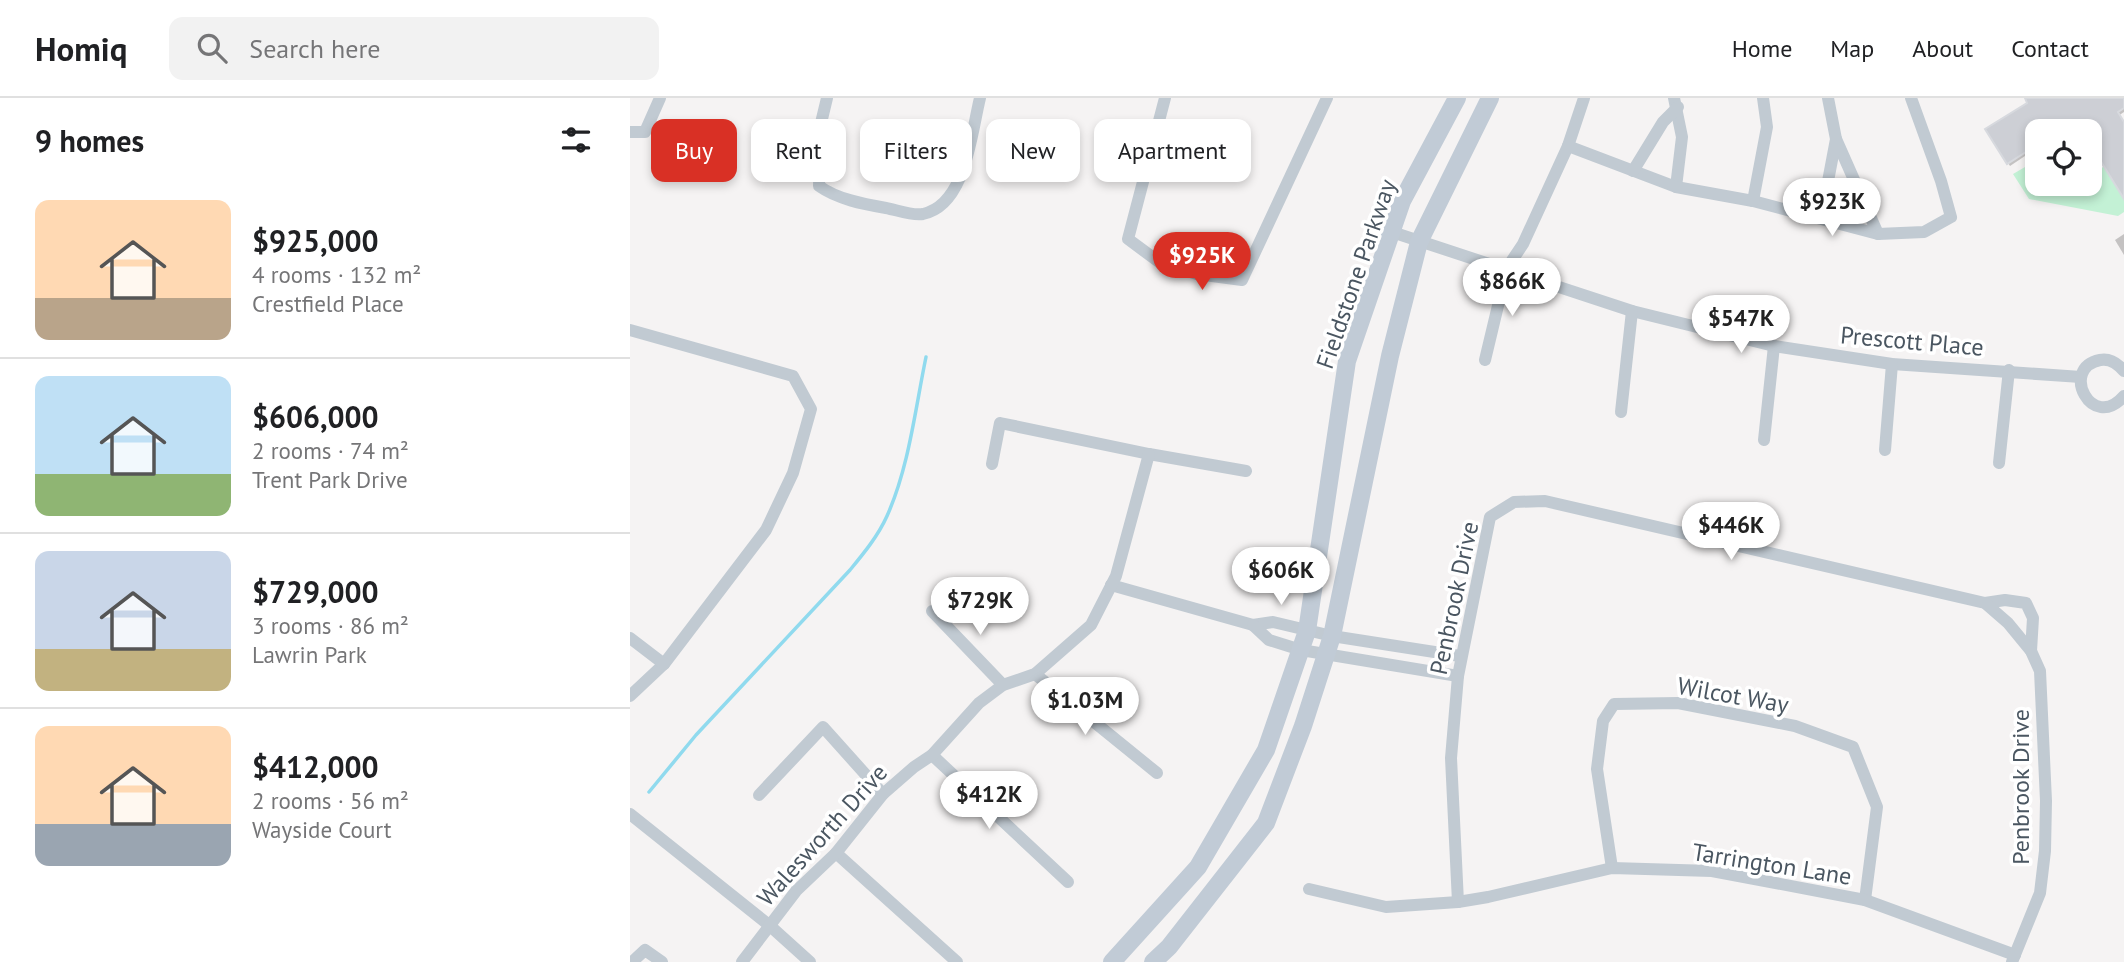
<!DOCTYPE html>
<html lang="en">
<head>
<meta charset="utf-8">
<style>
	:root { --surface:#fff; --page:#f2f2f2; --text:#202124; --muted:#757577; --line:#e0e0e0; --accent:#d93025 }
	body { margin:0; font-family:"PT Sans",sans-serif; background:var(--page); color:var(--text); height:100vh; display:flex; flex-direction:column; font-size:26px; white-space:nowrap }
	* { box-sizing:border-box; margin:0 }
	p { font-size:23px; color:var(--muted) }
	.icon { flex:none; width:38px; height:38px; fill:none; stroke:currentColor; stroke-width:2; stroke-linecap:round; stroke-linejoin:round }
	.map { position:relative; flex:1; overflow:hidden }
	.sheet { display:flex; flex-direction:column; background:var(--surface); width:630px }
	.sheet>* { flex:none }
	.guide { position:absolute; left:21px; top:21px; width:665px; height:63px; display:flex; gap:14px }
	.tools { position:absolute; left:1395px; top:21px; display:grid; gap:14px }
	.tools a { display:grid; place-items:center; width:77px; height:77px; border-radius:14px; background:var(--surface); box-shadow:0 4px 10px #0003; font-size:35px }
	.price { position:absolute; translate:-50% -60px; padding:0 16px; border-radius:24px; background:#fff; color:#222; font-size:23px; line-height:46px; filter:drop-shadow(0 2px 4px #0008) }
	.price::after { content:''; position:absolute; left:50%; top:42px; width:21px; height:16px; margin-left:-10px; background:inherit; clip-path:polygon(0 0,100% 0,50% 100%) }
	.price.selected { background:var(--accent); color:#fff }
	ul { padding:0; list-style:none }
	li { display:flex; align-items:center; gap:21px; height:175px; padding:0 35px }
	li+li { border-top:2px solid var(--line) }
	li span { display:grid; place-items:center; flex:none; width:196px; height:140px; border-radius:14px; color:#555 }
	li>.icon { margin-inline-start:auto }
	span .icon { width:84px; height:84px; fill:#fffc; stroke-width:1 }
	li b { font-size:30px }
	h2 { display:flex; justify-content:space-between; align-items:center; height:84px; padding:0 35px; font-size:30px }
	.pill { padding:0 24px; border-radius:14px; background:var(--surface); box-shadow:0 4px 10px #0003; font-size:24px; line-height:63px }
	.pill.selected { background:var(--accent); color:#fff }
	header { display:flex; align-items:center; gap:42px; box-sizing:border-box; height:98px; padding:0 35px; background:var(--surface); border-bottom:2px solid var(--line) }
	header strong { font-size:33px }
	nav { display:flex; gap:38px; margin-inline-start:auto; font-size:24px }
	.search { width:490px; height:63px; background:var(--page); display:flex; align-items:center; gap:18px; box-sizing:border-box; padding:0 24px; border-radius:14px; color:var(--muted); font-size:26px }
	main { display:flex; flex:1; min-height:0 }
	.map>svg:first-child { display:block }
	.green { fill:#c3f1d5 }
	.shadow { fill:#0003 }
	.lines { fill:none; stroke-linecap:round; stroke-linejoin:round }
	.stream { stroke:#90daee; stroke-width:3.5 }
	.building { fill:#cdcfd5; stroke:#d7d9de; stroke-width:2 }
	.street { stroke:#c1cad2; stroke-width:12 }
	.secondary { stroke:#c1cbd6; stroke-width:18 }
	.labels { text-anchor:middle; dominant-baseline:central; stroke-width:7; stroke-linejoin:round; paint-order:stroke }
	.street-label { font-size:24px; fill:#4a5661; stroke:#fff }
</style>
</head>
<body>
<header>
<strong>Homiq</strong>
<div class="search"><svg class="icon" aria-label="search" viewBox="0 0 24 24"><circle cx="10" cy="10" r="6"/><path d="M15 15l6 6"/></svg>Search here</div>
<nav><a>Home</a><a>Map</a><a>About</a><a>Contact</a></nav>
</header>
<main>
<section class="sheet">
<h2>9 homes<svg class="icon" aria-label="filters" viewBox="0 0 24 24"><path d="M4 7h16M4 17h16"/><circle cx="9" cy="7" r="2"/><circle cx="15" cy="17" r="2"/></svg></h2>
<ul>
<li><span style="background:linear-gradient(#ffd9b3 70%,#b9a48a 0)"><svg class="icon" aria-label="home" viewBox="0 0 24 24"><path d="M3 11l9-7 9 7M6 9v11h12V9"/></svg></span><div><b>$925,000</b><p>4 rooms · 132 m²</p><p>Crestfield Place</p></div></li>
<li><span style="background:linear-gradient(#bfe0f5 70%,#8fb573 0)"><svg class="icon" aria-label="home" viewBox="0 0 24 24"><path d="M3 11l9-7 9 7M6 9v11h12V9"/></svg></span><div><b>$606,000</b><p>2 rooms · 74 m²</p><p>Trent Park Drive</p></div></li>
<li><span style="background:linear-gradient(#c9d6e8 70%,#c2b280 0)"><svg class="icon" aria-label="home" viewBox="0 0 24 24"><path d="M3 11l9-7 9 7M6 9v11h12V9"/></svg></span><div><b>$729,000</b><p>3 rooms · 86 m²</p><p>Lawrin Park</p></div></li>
<li><span style="background:linear-gradient(#ffd9b3 70%,#9aa5b1 0)"><svg class="icon" aria-label="home" viewBox="0 0 24 24"><path d="M3 11l9-7 9 7M6 9v11h12V9"/></svg></span><div><b>$412,000</b><p>2 rooms · 56 m²</p><p>Wayside Court</p></div></li>
</ul>
</section>
<div class="map">
<svg width="1494" height="864" viewBox="0 0 1494 864">
	<rect width="100%" height="100%" fill="#f5f3f3"/>
	<path class="green" d="M 1407,52 L 1407,86 L 1460,86 L 1460,55 L 1470,70 L 1474,69 L 1494,100 L 1494,114 L 1488,118 L 1399,101 L 1383,76 L 1395,69 L 1397,59 Z"/>
	<g class="shadow">
		<path d="M 1399,0 L 1494,0 L 1494,14 L 1488,18 L 1494,27 L 1494,98 L 1460,43 L 1460,33 L 1453,33 L 1448,25 L 1434,33 L 1407,33 L 1407,50 L 1380,68 L 1357,32 L 1399,6 Z"/>
		<path d="M 1494,136 L 1494,157 L 1485,142 Z"/>
	</g>
	<g class="lines">
		<path class="stream" d="M 19,694 L 66,637 L 220,472 C 234,455 248,438 257,418 C 279,369 285,312 296,259"/>
	</g>
	<path class="building" d="M 1395,0 L 1494,0 L 1494,10 L 1488,14 L 1494,24 L 1494,101 L 1460,46 L 1460,33 L 1452,33 L 1445,23 L 1429,33 L 1407,33 L 1407,47 L 1377,66 L 1355,31 L 1397,5 Z"/>
	<g class="lines">
		<g class="street">
			<path d="M 197,0 L 191,25 L 189,88 C 207,101 233,106 256,110 C 267,112 282,118 293,116 C 336,107 341,36 350,0"/>
			<path d="M 535,0 L 498,141 L 529,164 L 567,176 L 612,182 L 697,0"/>
			<path d="M 1044,0 L 1052,39 L 1046,89"/>
			<path d="M 0,34 L 15,34 L 30,0"/>
			<path d="M 1206,41 L 1248,136"/>
			<path d="M 938,48 L 1046,89 L 1123,103 L 1248,136 L 1294,134 L 1321,119 L 1311,83 L 1281,0"/>
			<path d="M 1003,73 L 1033,24 L 1048,9"/>
			<path d="M 1123,103 L 1137,29 L 1133,0"/>
			<path d="M 1191,120 L 1206,41 L 1198,0"/>
			<path d="M 762,134 L 1002,213 L 1144,248 L 1262,266 L 1451,279"/>
			<path d="M 0,232 L 163,278 L 181,311 L 163,375 L 136,432 L 34,566 L 0,598"/>
			<path d="M 855,262 L 877,170 L 893,146 L 938,48 L 954,0"/>
			<path d="M 1494,273 C 1488,266 1480,260 1470,262 C 1429,270 1462,335 1494,298"/>
			<path d="M 991,314 L 1002,213"/>
			<path d="M 1134,342 L 1144,248"/>
			<path d="M 1255,352 L 1262,266"/>
			<path d="M 1369,365 L 1379,272"/>
			<path d="M 362,366 L 370,325 L 519,356 L 616,373"/>
			<path d="M 481,487 L 623,527 L 643,524 L 702,538 L 830,558"/>
			<path d="M 1355,505 L 1375,502 L 1396,505 L 1403,520 L 1401,553"/>
			<path d="M 302,513 L 373,587"/>
			<path d="M 623,527 L 639,542 L 671,552 L 828,578"/>
			<path d="M 0,540 L 34,566"/>
			<path d="M 405,576 L 527,675"/>
			<path d="M 302,657 L 438,784"/>
			<path d="M 129,697 L 193,629 L 253,696"/>
			<path d="M 0,716 L 139,827 L 180,864"/>
			<path d="M 206,755 L 327,864"/>
			<path d="M 982,770 L 967,671 L 973,623 L 984,606 L 1048,605 L 1165,628 L 1223,649 L 1247,709 L 1235,802"/>
			<path d="M 679,791 L 756,809 L 828,804 L 858,799 L 982,770 L 1082,773 L 1235,802 L 1385,857"/>
			<path d="M 828,804 L 821,660 L 828,578 L 860,419 L 884,404 L 915,403 L 1355,505 L 1378,525 L 1401,553 L 1410,573 L 1416,703 L 1415,753 L 1410,795 L 1382,864"/>
			<path d="M 2,864 L 15,852 L 32,864"/>
			<path d="M 112,864 L 166,793 L 206,755 L 253,696 L 284,669 L 302,657 L 349,605 L 373,587 L 405,576 L 461,527 L 486,478 L 519,356"/>
		</g>
		<g class="secondary">
			<path d="M 482,864 L 568,769 L 636,652 L 677,533 L 717,263 L 772,103 L 827,0"/>
			<path d="M 523,864 L 539,849 L 636,725 L 673,628 L 702,538 L 760,258 L 789,144 L 860,0"/>
		</g>
	</g>
	<g class="labels">
		<g class="street-label">
			<text transform="translate(726 176) rotate(-71)">Fieldstone Parkway</text>
			<text transform="translate(1282 243) rotate(5)">Prescott Place</text>
			<text transform="translate(824 500) rotate(-78)">Penbrook Drive</text>
			<text transform="translate(1103 597) rotate(10)">Wilcot Way</text>
			<text transform="translate(1390 689) rotate(-90)">Penbrook Drive</text>
			<text transform="translate(192 737) rotate(-48)">Walesworth Drive</text>
			<text transform="translate(1142 766) rotate(9)">Tarrington Lane</text>
		</g>
	</g>
</svg>
<div class="tools">
<a><svg class="icon" aria-label="locate" viewBox="0 0 24 24"><circle cx="12" cy="12" r="6"/><path d="M12 2v4M12 18v4M2 12h4M18 12h4"/></svg></a>
</div>
<b class="price" style="left:1202px;top:140px">$923K</b>
<b class="price selected" style="left:572px;top:194px">$925K</b>
<b class="price" style="left:882px;top:220px">$866K</b>
<b class="price" style="left:1111px;top:257px">$547K</b>
<b class="price" style="left:1101px;top:464px">$446K</b>
<b class="price" style="left:651px;top:509px">$606K</b>
<b class="price" style="left:350px;top:539px">$729K</b>
<b class="price" style="left:455px;top:639px">$1.03M</b>
<b class="price" style="left:359px;top:733px">$412K</b>
<div class="guide">
<a class="pill selected">Buy</a>
<a class="pill">Rent</a>
<a class="pill">Filters</a>
<a class="pill">New</a>
<a class="pill">Apartment</a>
</div>
</div>
</main>
</body>
</html>
